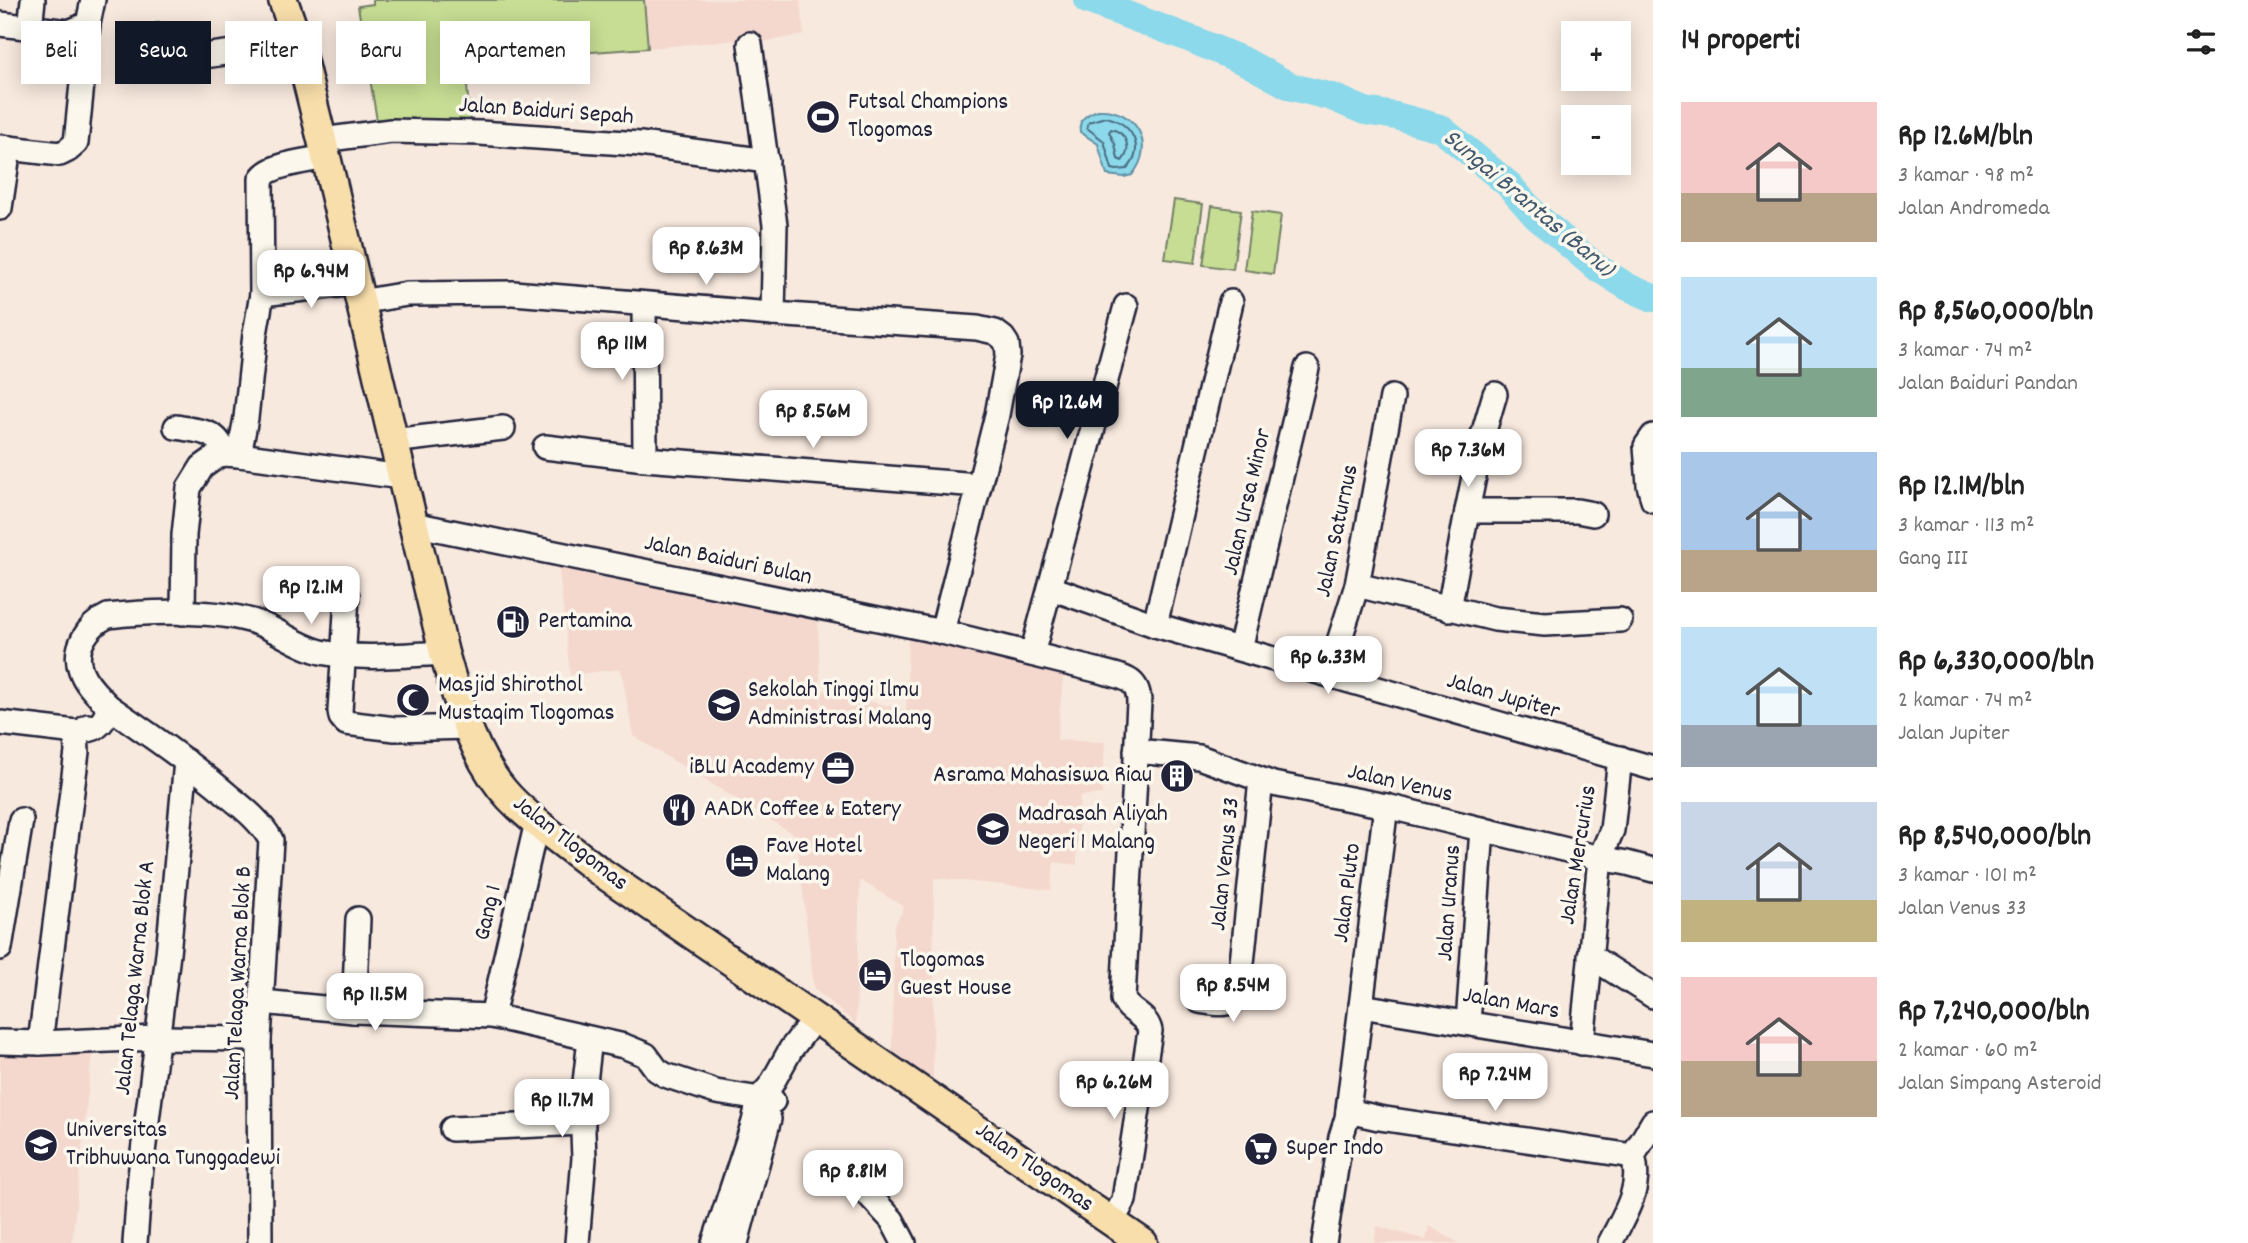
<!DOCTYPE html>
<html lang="id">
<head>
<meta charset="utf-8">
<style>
	:root { --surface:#fff; --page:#f2f2f2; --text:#222; --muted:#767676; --accent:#111827 }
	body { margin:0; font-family:Dekko,sans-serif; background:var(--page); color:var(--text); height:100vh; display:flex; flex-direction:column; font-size:26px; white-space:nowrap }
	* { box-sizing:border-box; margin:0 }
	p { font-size:23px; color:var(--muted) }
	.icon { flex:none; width:38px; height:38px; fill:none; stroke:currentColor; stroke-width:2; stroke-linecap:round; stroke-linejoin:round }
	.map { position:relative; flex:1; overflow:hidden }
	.side { display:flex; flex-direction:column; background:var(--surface); width:595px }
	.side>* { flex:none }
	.banner { position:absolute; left:21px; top:21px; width:665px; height:63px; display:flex; gap:14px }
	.controls { position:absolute; left:1561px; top:21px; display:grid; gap:14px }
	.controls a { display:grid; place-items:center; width:70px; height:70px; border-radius:0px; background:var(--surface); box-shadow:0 4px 18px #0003; font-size:35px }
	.price { position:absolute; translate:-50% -60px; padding:0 16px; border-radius:14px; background:#fff; color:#222; font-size:23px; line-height:46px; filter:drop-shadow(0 2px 4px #0008) }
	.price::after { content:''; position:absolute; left:50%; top:42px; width:21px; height:16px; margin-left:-10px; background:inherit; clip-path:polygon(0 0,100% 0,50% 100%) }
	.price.selected { background:var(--accent); color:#fff }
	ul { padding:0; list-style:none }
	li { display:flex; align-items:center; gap:21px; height:175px; padding:0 28px }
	li span { display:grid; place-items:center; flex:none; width:196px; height:140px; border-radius:0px; color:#555 }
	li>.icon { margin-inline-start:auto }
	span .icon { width:84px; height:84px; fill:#fffc; stroke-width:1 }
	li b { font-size:30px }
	h2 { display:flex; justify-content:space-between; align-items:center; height:84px; padding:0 28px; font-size:30px }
	.chip { padding:0 24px; border-radius:0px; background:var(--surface); box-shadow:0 4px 18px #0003; font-size:24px; line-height:63px }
	.chip.selected { background:var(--accent); color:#fff }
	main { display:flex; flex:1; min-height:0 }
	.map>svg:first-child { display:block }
	.built { fill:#f4d8ce }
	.green { fill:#c6dd93; stroke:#748067; stroke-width:2 }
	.water { fill:#8bd9ea; stroke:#6190a4; stroke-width:2 }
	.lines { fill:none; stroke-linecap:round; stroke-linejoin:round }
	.shore { stroke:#4c6b81; stroke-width:2 }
	.river { stroke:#8bd9ea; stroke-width:28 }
	.minor-casing { stroke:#22223b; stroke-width:28 }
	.major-casing { stroke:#22223b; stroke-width:33 }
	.minor { stroke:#fbf7ec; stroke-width:23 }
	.major { stroke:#f8deab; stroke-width:28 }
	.labels { text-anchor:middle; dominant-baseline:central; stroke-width:7; stroke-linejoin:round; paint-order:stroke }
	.poi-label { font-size:24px; fill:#22223b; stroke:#fbf7ec; text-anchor:start }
	.street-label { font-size:24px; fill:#22223b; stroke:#fbf7ec }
	.water-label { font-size:26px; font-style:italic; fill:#425970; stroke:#fbf7ec }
</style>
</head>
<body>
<main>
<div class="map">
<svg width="1653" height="1243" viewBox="0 0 1653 1243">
	<rect width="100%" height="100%" fill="#f8e9de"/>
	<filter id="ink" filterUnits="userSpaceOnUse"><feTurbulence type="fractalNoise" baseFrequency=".0143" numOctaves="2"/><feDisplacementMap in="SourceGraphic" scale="14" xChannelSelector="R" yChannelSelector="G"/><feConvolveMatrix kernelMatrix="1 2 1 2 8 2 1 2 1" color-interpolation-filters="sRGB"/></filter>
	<g filter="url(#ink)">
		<g class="built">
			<path d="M 644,0 L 800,0 L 804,35 L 756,43 L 739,44 L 738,40 L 648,48 Z"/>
			<path d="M 558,561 L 818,618 L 821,713 L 822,690 L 906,710 L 908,634 L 1064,669 L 1057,740 L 1105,742 L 1102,794 L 1080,796 L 1077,865 L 1054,862 L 1051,890 L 934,878 L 933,1082 L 892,1050 L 894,927 L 904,907 L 860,880 L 856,1024 L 814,989 L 798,851 L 821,851 L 633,736 L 621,669 L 570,675 Z"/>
			<path d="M 0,1044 L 93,1045 L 72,1243 L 0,1243 Z"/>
			<path d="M 1377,1226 L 1426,1240 L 1429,1226 L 1459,1243 L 1374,1243 Z"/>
		</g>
		<g class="green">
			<path d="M 373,0 L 644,0 L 648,48 L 465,61 L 470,123 L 377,121 L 358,6 L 373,4 Z"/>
			<path d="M 1174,200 L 1203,204 L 1195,263 L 1165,259 Z"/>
			<path d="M 1212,206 L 1241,210 L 1233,269 L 1203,265 Z"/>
			<path d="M 1252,211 L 1281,215 L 1273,274 L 1244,270 Z"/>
		</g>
		<path class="water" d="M 1098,110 C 1136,108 1157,145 1132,175 L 1124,177 L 1107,175 L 1098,144 L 1080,132 C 1078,119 1087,114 1098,110 Z"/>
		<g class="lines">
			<g class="shore">
				<path d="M 1105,117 C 1131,121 1147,149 1127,169 L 1117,170 L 1112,169 L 1104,141 L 1087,128 L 1089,122 Z"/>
				<path d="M 1111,129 C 1126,132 1133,149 1122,161 L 1118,159 L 1115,144 L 1109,132 Z"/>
			</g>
			<path class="river" d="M 1087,0 L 1191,39 L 1246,62 L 1292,87 L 1332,97 L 1365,111 L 1396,116 L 1440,128 L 1508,184 L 1536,216 L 1596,267 L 1628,287 L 1653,298"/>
			<g class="minor-casing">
				<g id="minor">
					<path d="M 0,24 L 69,32 L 88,24 L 93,0"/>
					<path d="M 30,28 L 33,0"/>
					<path d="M 159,36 L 166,56 L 175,60 L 298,43"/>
					<path d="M 750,44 L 775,225 L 773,314"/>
					<path d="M 322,140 L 391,131 L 480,133 L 640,144 L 767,161"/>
					<path d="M 0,147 L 60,154 L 68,150 L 76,143 L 88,24"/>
					<path d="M 0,208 L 9,148"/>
					<path d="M 262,294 L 356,283"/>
					<path d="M 360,302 L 407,294 L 513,293 L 773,314 L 977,328 L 995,332 L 1003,338 L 1007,344 L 1008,355 L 997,415 L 942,632"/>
					<path d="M 644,304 L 645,459"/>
					<path d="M 176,427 C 196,431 220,429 223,454"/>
					<path d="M 1653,436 L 1646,446 L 1649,485 L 1653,500"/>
					<path d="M 392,441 L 503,428"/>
					<path d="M 545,447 L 645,459 L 978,485"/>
					<path d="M 239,455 L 246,418 L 255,334 L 262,294 L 261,179 C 269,164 309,161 326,157"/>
					<path d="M 1467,511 L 1482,438 L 1495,394"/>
					<path d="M 413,524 L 942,632 L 1100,671 C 1121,677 1139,677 1139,703 L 1123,999 C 1129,1013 1147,1015 1150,1031 L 1124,1200 L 1112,1222"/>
					<path d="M 1357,585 L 1495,619 L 1545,624 L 1620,620"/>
					<path d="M 1051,588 L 1155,625 L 1653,768"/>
					<path d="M 347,596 L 340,711 L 341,717 L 346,723 L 395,729 L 468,727"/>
					<path d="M 1449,609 L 1467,511 L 1577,511 L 1593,514"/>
					<path d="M 183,613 L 184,535 L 189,488 L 202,467 L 216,457 L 223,454 L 239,455 L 401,477"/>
					<path d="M 1155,625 L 1231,302"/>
					<path d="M 1240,649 L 1307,368"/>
					<path d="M 1032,654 L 1126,306"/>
					<path d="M 1329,673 L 1357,585 L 1392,397"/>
					<path d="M 108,706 C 150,735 192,764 230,797 C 246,810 261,822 271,840 L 259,1039 L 260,1243"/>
					<path d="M 0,723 L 76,732 L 85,730 L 88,726"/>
					<path d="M 85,730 C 98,730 107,719 108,706 C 98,695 86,685 81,671 C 72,648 88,625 108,616 C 148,611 220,609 258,623 C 280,631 297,646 321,652 C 361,660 403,655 444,653"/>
					<path d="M 1136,751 L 1199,757 L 1273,784 L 1386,806 L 1600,858 L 1627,863 L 1653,870"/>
					<path d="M 0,948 L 21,820"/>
					<path d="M 1590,956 L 1653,996"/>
					<path d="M 1200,1001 C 1215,1003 1231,1009 1239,992 L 1261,780"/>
					<path d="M 262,1002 L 354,1011 L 492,1016 L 624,1046 L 646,1055 L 657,1070 L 665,1075 L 716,1092 L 773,1101"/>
					<path d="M 1361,1006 L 1653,1054"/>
					<path d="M 354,1011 L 358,919"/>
					<path d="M 492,1016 L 537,822"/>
					<path d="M 1468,1023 L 1482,829"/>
					<path d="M 0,1042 L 40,1043 L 156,1038 L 259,1039"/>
					<path d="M 40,1043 L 77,752 L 76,732"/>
					<path d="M 1582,1043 L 1600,858 L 1612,830 L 1620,758"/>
					<path d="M 1348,1111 L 1379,1118 L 1633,1156"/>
					<path d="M 452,1129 L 583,1123"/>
					<path d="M 1633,1156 L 1653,1122"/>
					<path d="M 856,1181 L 892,1220 L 904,1243"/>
					<path d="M 135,1243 L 140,1176 L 168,954 L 186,761"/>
					<path d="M 577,1243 L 584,1158 L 582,1108 L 590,1039"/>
					<path d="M 714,1243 L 754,1122 L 759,1099 L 771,1085 L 791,1049 L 815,1018"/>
					<path d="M 736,1243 L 769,1119"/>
					<path d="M 1324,1243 L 1341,1137 L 1347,1118 L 1386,806"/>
					<path d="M 1610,1243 C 1624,1215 1643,1188 1633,1156"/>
				</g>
			</g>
			<g class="major-casing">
				<path id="major" d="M 283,0 L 298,43 L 322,140 L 444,653 C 459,704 473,759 510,798 C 536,825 569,847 598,870 L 1143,1243"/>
			</g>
			<use href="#minor" class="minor"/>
			<use href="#major" class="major"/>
		</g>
	</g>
	<defs>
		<g id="stadium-disc" transform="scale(1.75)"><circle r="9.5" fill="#22223b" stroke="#fbf7ec"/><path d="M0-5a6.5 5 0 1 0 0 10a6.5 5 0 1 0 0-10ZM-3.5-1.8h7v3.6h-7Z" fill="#fff"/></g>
		<g id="fuel-disc" transform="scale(1.75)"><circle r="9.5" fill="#22223b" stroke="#fbf7ec"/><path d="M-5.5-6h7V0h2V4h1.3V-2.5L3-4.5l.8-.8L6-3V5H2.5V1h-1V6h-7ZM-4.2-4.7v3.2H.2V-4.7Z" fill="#fff"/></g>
		<g id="mosque-disc" transform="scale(1.75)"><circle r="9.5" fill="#22223b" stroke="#fbf7ec"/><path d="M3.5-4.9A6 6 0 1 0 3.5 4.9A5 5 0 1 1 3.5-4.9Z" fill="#fff"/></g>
		<g id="university-disc" transform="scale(1.75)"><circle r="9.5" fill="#22223b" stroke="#fbf7ec"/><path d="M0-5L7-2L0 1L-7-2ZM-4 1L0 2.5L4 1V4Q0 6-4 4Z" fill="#fff"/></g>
		<g id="office-disc" transform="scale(1.75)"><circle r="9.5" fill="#22223b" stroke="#fbf7ec"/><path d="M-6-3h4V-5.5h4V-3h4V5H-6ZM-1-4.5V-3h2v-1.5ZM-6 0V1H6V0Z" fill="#fff"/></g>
		<g id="building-disc" transform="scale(1.75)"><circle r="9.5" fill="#22223b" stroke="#fbf7ec"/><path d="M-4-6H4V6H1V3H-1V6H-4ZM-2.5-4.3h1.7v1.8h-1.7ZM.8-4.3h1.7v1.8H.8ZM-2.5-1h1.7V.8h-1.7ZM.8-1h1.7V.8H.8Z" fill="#fff"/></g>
		<g id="restaurant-disc" transform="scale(1.75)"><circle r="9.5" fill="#22223b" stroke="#fbf7ec"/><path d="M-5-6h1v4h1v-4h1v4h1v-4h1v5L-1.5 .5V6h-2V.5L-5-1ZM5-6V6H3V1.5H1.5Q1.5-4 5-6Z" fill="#fff"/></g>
		<g id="school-disc" transform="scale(1.75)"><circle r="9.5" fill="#22223b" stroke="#fbf7ec"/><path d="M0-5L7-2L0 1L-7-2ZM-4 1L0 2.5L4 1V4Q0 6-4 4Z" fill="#fff"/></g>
		<g id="hotel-disc" transform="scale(1.75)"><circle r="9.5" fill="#22223b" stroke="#fbf7ec"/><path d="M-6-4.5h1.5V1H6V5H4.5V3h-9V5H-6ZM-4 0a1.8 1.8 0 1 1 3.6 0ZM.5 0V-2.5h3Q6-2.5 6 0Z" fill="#fff"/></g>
		<g id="supermarket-disc" transform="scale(1.75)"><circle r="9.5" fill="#22223b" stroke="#fbf7ec"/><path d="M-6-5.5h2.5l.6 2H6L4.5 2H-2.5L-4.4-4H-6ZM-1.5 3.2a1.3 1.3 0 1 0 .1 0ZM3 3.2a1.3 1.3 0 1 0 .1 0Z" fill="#fff"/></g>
	</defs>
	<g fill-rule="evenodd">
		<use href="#stadium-disc" x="823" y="117"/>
		<use href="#fuel-disc" x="513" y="622"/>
		<use href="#mosque-disc" x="413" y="700"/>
		<use href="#university-disc" x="724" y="705"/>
		<use href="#office-disc" x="838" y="768"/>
		<use href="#building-disc" x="1177" y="776"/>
		<use href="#restaurant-disc" x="679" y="810"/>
		<use href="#school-disc" x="993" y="829"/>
		<use href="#hotel-disc" x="742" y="861"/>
		<use href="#hotel-disc" x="875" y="975"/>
		<use href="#university-disc" x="41" y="1145"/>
		<use href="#supermarket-disc" x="1261" y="1149"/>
	</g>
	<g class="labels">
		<g class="poi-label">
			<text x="848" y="103">Futsal Champions<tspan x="848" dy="28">Tlogomas</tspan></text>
			<text x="538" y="622">Pertamina</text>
			<text x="438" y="686">Masjid Shirothol<tspan x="438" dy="28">Mustaqim Tlogomas</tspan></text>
			<text x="748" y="691">Sekolah Tinggi Ilmu<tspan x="748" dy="28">Administrasi Malang</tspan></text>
			<text x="814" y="768" text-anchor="end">iBLU Academy</text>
			<text x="1152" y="776" text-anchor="end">Asrama Mahasiswa Riau</text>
			<text x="704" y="810">AADK Coffee &amp; Eatery</text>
			<text x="1018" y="815">Madrasah Aliyah<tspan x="1018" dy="28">Negeri 1 Malang</tspan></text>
			<text x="766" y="847">Fave Hotel<tspan x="766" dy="28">Malang</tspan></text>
			<text x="900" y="961">Tlogomas<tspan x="900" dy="28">Guest House</tspan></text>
			<text x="66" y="1131">Universitas<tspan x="66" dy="28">Tribhuwana Tunggadewi</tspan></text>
			<text x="1286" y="1149">Super Indo</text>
		</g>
		<g class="street-label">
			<text transform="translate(546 112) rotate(4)">Jalan Baiduri Sepah</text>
			<text transform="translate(1248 502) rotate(-77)">Jalan Ursa Minor</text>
			<text transform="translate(1338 531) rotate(-78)">Jalan Saturnus</text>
			<text transform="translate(728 561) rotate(12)">Jalan Baiduri Bulan</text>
			<text transform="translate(1503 697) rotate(16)">Jalan Jupiter</text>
			<text transform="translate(1400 784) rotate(13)">Jalan Venus</text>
			<text transform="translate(570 844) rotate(38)">Jalan Tlogomas</text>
			<text transform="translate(1579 855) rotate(-81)">Jalan Mercurius</text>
			<text transform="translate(1226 864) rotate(-84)">Jalan Venus 33</text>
			<text transform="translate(1348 893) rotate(-83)">Jalan Pluto</text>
			<text transform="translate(1450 903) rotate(-86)">Jalan Uranus</text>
			<text transform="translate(489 913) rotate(-77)">Gang 1</text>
			<text transform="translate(136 978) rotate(-84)">Jalan Telaga Warna Blok A</text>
			<text transform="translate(239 983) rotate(-87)">Jalan Telaga Warna Blok B</text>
			<text transform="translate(1511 1004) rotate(10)">Jalan Mars</text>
			<text transform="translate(1034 1168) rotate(35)">Jalan Tlogomas</text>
		</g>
		<g class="water-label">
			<text transform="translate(1528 204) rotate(40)">Sungai Brantas (Banu)</text>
		</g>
	</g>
</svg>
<div class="controls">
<a>+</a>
<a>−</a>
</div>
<b class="price" style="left:706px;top:287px">Rp 8.63M</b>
<b class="price" style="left:311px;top:310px">Rp 6.94M</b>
<b class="price" style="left:622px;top:382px">Rp 11M</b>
<b class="price selected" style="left:1067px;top:441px">Rp 12.6M</b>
<b class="price" style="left:813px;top:450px">Rp 8.56M</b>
<b class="price" style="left:1468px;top:489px">Rp 7.36M</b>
<b class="price" style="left:311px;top:626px">Rp 12.1M</b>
<b class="price" style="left:1328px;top:696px">Rp 6.33M</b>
<b class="price" style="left:1233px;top:1024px">Rp 8.54M</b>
<b class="price" style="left:375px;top:1033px">Rp 11.5M</b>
<b class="price" style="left:1495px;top:1113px">Rp 7.24M</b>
<b class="price" style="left:1114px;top:1121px">Rp 6.26M</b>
<b class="price" style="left:562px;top:1139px">Rp 11.7M</b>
<b class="price" style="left:853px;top:1210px">Rp 8.81M</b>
<div class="banner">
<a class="chip">Beli</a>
<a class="chip selected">Sewa</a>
<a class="chip">Filter</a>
<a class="chip">Baru</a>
<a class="chip">Apartemen</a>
</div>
</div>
<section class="side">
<h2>14 properti<svg class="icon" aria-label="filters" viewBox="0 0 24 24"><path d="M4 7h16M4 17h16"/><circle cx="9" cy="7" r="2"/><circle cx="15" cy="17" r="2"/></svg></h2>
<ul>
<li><span style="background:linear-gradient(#f6c9c9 65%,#b9a48a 0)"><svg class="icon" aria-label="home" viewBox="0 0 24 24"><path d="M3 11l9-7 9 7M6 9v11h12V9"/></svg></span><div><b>Rp 12.6M/bln</b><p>3 kamar · 98 m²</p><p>Jalan Andromeda</p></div></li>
<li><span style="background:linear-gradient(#bfe0f5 65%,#7fa58c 0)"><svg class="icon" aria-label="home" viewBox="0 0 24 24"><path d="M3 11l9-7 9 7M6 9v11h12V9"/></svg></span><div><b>Rp 8,560,000/bln</b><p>3 kamar · 74 m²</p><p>Jalan Baiduri Pandan</p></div></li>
<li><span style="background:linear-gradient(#a9c7e8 70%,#b9a48a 0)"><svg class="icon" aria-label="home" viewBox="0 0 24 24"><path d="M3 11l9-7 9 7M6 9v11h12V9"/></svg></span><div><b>Rp 12.1M/bln</b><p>3 kamar · 113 m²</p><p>Gang III</p></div></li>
<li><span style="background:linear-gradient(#bfe0f5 70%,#9aa5b1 0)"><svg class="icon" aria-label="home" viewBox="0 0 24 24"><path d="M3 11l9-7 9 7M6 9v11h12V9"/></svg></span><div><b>Rp 6,330,000/bln</b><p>2 kamar · 74 m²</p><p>Jalan Jupiter</p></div></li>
<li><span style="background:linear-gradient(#c9d6e8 70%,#c2b280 0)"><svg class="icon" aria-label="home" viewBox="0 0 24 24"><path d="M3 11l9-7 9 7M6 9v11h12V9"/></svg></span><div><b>Rp 8,540,000/bln</b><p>3 kamar · 101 m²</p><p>Jalan Venus 33</p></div></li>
<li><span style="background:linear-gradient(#f6c9c9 60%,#b9a48a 0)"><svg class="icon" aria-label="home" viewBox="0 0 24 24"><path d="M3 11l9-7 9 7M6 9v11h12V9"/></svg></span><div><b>Rp 7,240,000/bln</b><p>2 kamar · 60 m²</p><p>Jalan Simpang Asteroid</p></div></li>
</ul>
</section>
</main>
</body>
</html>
